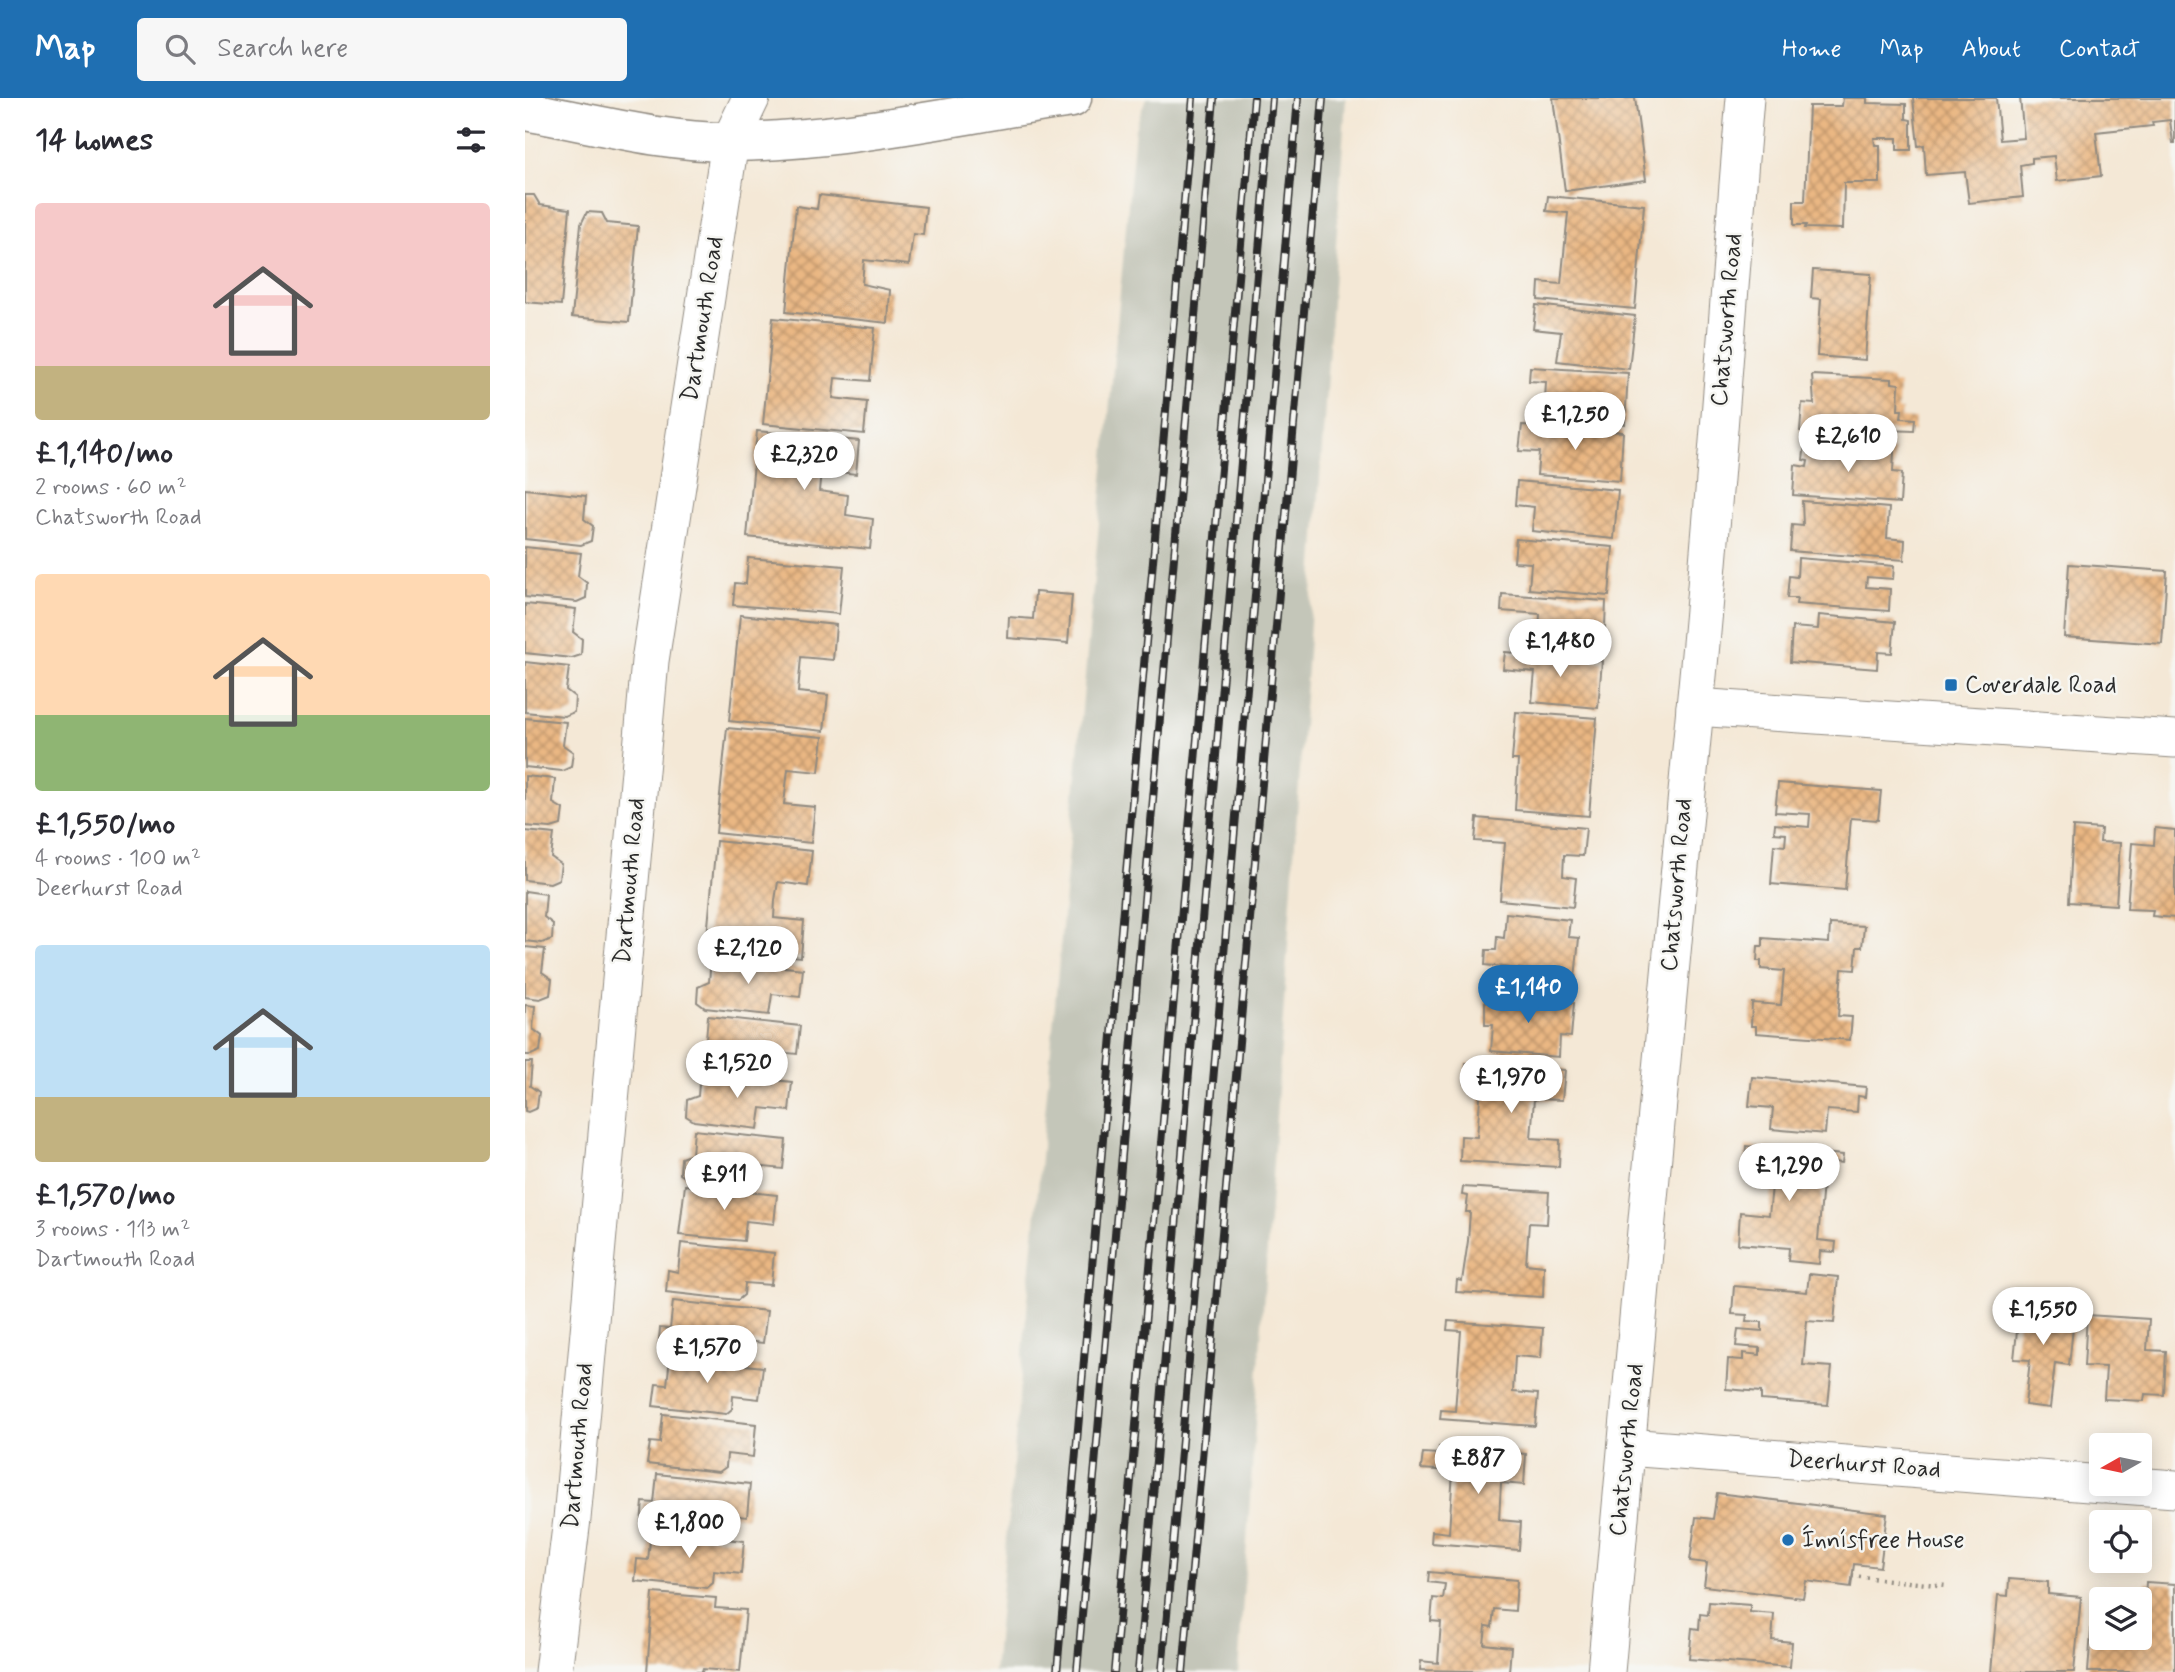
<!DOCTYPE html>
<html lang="en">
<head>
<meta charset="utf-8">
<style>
	:root { --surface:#fff; --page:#f7f7f7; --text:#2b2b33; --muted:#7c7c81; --accent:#1f6fb2 }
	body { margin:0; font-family:Mynerve,sans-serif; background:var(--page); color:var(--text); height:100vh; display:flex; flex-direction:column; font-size:26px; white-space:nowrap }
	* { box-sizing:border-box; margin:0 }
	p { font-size:23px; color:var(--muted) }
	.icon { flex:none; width:38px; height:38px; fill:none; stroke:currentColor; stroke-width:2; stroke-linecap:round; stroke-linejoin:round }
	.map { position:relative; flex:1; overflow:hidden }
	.side { display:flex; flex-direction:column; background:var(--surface); width:525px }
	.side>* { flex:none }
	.needle { width:46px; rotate:261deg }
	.fabs { position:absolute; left:1564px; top:1335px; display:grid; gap:14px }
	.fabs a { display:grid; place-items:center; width:63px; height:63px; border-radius:7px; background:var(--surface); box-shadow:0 4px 18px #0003; font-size:35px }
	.price { position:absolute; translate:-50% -60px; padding:0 16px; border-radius:24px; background:#fff; color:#222; font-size:23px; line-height:46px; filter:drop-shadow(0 2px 4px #0008) }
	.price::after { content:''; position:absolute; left:50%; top:42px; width:21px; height:16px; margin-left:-10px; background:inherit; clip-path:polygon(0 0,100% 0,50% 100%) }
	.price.selected { background:var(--accent); color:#fff }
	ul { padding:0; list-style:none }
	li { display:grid; align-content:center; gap:14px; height:371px; padding:0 35px }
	li span { display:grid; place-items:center; height:217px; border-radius:7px; color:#555 }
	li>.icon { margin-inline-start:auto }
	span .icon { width:126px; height:126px; fill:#fffc; stroke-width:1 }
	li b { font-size:30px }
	h2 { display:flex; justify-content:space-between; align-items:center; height:84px; padding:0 35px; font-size:30px }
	header { display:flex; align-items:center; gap:42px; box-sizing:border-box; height:98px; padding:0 35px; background:var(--accent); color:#fff }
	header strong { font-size:33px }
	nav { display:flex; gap:38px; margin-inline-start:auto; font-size:24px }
	.search { width:490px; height:63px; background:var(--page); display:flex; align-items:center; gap:18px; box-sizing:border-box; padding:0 24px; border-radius:7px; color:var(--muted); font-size:26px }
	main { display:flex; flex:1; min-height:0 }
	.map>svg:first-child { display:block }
	.railway { fill:#c4c6b9 }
	.building { fill:url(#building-cross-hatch) }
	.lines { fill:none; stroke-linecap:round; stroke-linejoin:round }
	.minor-casing { stroke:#908a80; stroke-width:39 }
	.tertiary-casing { stroke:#908a80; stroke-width:41 }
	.path { stroke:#908a80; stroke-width:4.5; stroke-dasharray:2 5; stroke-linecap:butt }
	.minor { stroke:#fff; stroke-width:37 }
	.tertiary { stroke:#fff; stroke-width:38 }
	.rail-casing { stroke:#2b2b2b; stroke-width:8 }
	.rail { stroke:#f6f6f2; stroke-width:5; stroke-dasharray:16; stroke-linecap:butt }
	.poi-dot { fill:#1f6fb2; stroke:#f6f6f2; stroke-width:2.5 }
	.labels { text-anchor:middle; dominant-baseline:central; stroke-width:5; stroke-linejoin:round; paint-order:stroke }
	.street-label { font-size:24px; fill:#2b2b2b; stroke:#f6f6f2 }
	.poi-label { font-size:24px; fill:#2b2b2b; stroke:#f6f6f2; text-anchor:start }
</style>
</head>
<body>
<header>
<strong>Map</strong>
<div class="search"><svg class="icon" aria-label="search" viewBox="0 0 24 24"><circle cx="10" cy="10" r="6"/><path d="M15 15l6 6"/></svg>Search here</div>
<nav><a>Home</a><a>Map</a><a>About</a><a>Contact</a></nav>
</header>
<main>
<section class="side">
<h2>14 homes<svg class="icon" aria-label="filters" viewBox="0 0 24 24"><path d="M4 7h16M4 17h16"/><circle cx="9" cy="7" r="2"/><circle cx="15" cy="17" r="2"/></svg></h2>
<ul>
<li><span style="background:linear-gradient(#f6c9c9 75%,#c2b280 0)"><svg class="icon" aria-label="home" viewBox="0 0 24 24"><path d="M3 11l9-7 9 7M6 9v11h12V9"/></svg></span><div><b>£1,140/mo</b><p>2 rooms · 60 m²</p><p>Chatsworth Road</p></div></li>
<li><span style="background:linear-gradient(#ffd9b3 65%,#8fb573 0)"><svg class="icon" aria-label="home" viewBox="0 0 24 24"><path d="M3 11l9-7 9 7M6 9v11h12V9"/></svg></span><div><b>£1,550/mo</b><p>4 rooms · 100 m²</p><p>Deerhurst Road</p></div></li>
<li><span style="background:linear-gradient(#bfe0f5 70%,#c2b280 0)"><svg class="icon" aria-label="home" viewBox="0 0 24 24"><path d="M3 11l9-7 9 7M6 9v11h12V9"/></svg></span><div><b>£1,570/mo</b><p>3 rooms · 113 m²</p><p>Dartmouth Road</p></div></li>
</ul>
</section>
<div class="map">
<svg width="1650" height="1574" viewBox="0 0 1650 1574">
	<defs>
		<pattern id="building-cross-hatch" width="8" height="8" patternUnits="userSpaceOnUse" patternTransform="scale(1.75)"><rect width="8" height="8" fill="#eab783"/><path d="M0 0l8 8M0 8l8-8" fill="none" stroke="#be956b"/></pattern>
	</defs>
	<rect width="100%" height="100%" fill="#f6f6f2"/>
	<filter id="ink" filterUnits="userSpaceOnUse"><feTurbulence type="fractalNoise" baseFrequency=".0143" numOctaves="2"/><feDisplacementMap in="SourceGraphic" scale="14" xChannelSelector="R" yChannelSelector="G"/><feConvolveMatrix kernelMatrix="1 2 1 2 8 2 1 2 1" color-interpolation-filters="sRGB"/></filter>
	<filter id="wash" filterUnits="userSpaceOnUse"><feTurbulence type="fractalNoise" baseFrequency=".00686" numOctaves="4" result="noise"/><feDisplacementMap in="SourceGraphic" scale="28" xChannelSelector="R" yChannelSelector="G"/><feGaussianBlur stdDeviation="1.57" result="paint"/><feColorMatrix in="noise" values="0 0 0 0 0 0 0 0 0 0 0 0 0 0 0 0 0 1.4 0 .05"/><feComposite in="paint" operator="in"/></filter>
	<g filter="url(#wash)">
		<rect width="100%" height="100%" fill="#f4e8d6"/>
		<path class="railway" d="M 621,0 L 821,0 L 713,1574 L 469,1574 L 610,31 Z"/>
		<g id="blocks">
			<g class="building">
				<path d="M 1028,0 L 1110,0 L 1121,82 L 1040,93 Z"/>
				<path d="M 1318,0 L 1342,0 L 1342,5 L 1381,6 L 1381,21 L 1386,22 L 1386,52 L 1372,52 L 1372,40 L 1349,40 L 1350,47 L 1355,47 L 1355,85 L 1319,85 L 1318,131 L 1280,130 L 1281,127 L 1269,127 L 1269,103 L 1280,103 L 1284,8 L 1317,8 Z"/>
				<path d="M 1388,0 L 1471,0 L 1475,42 L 1499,40 L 1495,0 L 1650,0 L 1650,45 L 1648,45 L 1645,22 L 1627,24 L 1628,28 L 1571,34 L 1576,78 L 1532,83 L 1529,58 L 1507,60 L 1507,65 L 1495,67 L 1498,99 L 1444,105 L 1440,74 L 1401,77 L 1399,47 L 1393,48 Z"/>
				<path d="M 0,97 L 9,97 L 15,107 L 45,111 L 36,207 L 0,204 Z"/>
				<path d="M 294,97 L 401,109 L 398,137 L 388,136 L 384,167 L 339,162 L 337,186 L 365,192 L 363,225 L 261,214 L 271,108 L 292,111 Z"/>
				<path d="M 1023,98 L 1119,107 L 1110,211 L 1013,202 L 1014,184 L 1036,186 L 1043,115 L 1021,113 Z"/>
				<path d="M 62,114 L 77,115 L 82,125 L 113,128 L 104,224 L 47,219 L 56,126 Z"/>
				<path d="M 1288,172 L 1346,176 L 1340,262 L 1292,258 L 1296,201 L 1286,200 Z"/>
				<path d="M 1011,207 L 1110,218 L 1104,271 L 1032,263 L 1036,234 L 1008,231 Z"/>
				<path d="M 248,220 L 350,230 L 345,283 L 310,280 L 308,300 L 342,304 L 339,336 L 238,326 Z"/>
				<path d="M 1005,269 L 1103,275 L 1100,326 L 1019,321 L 1021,284 L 1004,283 Z"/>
				<path d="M 1287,277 L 1367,281 L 1367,285 L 1374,286 L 1373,312 L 1377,312 L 1376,320 L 1390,321 L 1389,333 L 1361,332 L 1361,338 L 1275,333 L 1277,305 L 1289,306 Z"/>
				<path d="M 997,327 L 1098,334 L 1095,383 L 1012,377 L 1014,354 L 994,353 Z"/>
				<path d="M 232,333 L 334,343 L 331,376 L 296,372 L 294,393 L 323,397 L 321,417 L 348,421 L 345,451 L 222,439 Z"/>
				<path d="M 1280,346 L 1369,353 L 1368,374 L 1377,375 L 1375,405 L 1268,397 L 1270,367 L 1282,369 L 1283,363 L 1278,362 Z"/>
				<path d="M 992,383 L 1093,392 L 1089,441 L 1007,433 L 1009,409 L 990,407 Z"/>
				<path d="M 0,391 L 61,398 L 59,421 L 68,428 L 66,443 L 56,447 L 0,441 Z"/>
				<path d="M 1277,403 L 1364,410 L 1362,440 L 1380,442 L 1379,462 L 1265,453 L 1267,427 L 1278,428 Z"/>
				<path d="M 991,441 L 1088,449 L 1084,498 L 1004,491 L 1006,465 L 989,464 Z"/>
				<path d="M 0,449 L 56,455 L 53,478 L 62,485 L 61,500 L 52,504 L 0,499 Z"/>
				<path d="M 223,460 L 319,468 L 314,516 L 208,507 L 210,485 L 221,486 Z"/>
				<path d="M 1273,460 L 1369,468 L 1368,481 L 1342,479 L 1341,489 L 1365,491 L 1364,513 L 1271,506 L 1272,500 L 1262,500 L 1264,478 L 1272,479 Z"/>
				<path d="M 1544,466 L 1642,473 L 1637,546 L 1539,539 Z"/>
				<path d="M 510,494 L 547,497 L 543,545 L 483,540 L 484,519 L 508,521 Z"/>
				<path d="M 977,496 L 1081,503 L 1079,553 L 1013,549 L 1015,516 L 976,513 Z"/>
				<path d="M 0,506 L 51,511 L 48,534 L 57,541 L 56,557 L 47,560 L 0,555 Z"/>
				<path d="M 215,517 L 311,527 L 308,562 L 276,559 L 273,594 L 303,597 L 299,633 L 204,623 Z"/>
				<path d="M 1294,517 L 1370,524 L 1367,555 L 1353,554 L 1352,571 L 1265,564 L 1267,529 L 1293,531 Z"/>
				<path d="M 980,554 L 1077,563 L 1073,610 L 1007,604 L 1010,574 L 978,571 Z"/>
				<path d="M 0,564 L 44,569 L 41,592 L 50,599 L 49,614 L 39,618 L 0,614 Z"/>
				<path d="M 991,614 L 1072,620 L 1064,718 L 990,712 L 993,662 L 987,662 Z"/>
				<path d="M 0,620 L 41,624 L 38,647 L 48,654 L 46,669 L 37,673 L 0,669 Z"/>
				<path d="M 202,630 L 298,639 L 294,674 L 263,671 L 259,706 L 290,709 L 286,745 L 191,735 Z"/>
				<path d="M 0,678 L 30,681 L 28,705 L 38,711 L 36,727 L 26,730 L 0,728 Z"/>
				<path d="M 1253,685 L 1356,693 L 1353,722 L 1326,720 L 1320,792 L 1246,786 L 1249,747 L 1260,748 L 1261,736 L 1249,735 L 1250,726 L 1284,729 L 1285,716 L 1250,714 Z"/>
				<path d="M 952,720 L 1061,730 L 1058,758 L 1039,757 L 1038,778 L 1051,780 L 1048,809 L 975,802 L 980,745 L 950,743 Z"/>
				<path d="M 1548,729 L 1576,731 L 1575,744 L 1595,745 L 1591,807 L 1544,804 Z"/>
				<path d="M 1630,730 L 1650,732 L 1650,820 L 1627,818 L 1628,812 L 1602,811 L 1607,745 L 1629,747 Z"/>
				<path d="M 0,733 L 29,736 L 26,759 L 36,766 L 34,781 L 25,785 L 0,782 Z"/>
				<path d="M 191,743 L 287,753 L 283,788 L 253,784 L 250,802 L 249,820 L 279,823 L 276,859 L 181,849 Z"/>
				<path d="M 0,793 L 21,796 L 19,819 L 28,826 L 27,841 L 17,845 L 0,843 Z"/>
				<path d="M 981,815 L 1045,822 L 1043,839 L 1054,840 L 1049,891 L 1016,888 L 1017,873 L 960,867 L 961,852 L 971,852 L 972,839 L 979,840 Z"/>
				<path d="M 1305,826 L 1339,828 L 1337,849 L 1332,849 L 1330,872 L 1317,871 L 1313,918 L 1327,919 L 1325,942 L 1231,935 L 1231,928 L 1226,928 L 1227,905 L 1256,907 L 1259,873 L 1236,871 L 1236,863 L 1232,863 L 1233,848 L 1238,848 L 1238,840 L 1304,845 Z"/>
				<path d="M 0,849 L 20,851 L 17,874 L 27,881 L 25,897 L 15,901 L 0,899 Z"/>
				<path d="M 186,861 L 278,871 L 275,899 L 247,896 L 244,917 L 180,910 L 172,904 L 173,889 L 184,884 Z"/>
				<path d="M 960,898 L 1049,905 L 1046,939 L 1035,938 L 1034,959 L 966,953 L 968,927 L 960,927 Z"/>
				<path d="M 0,907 L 10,908 L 8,931 L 17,938 L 15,953 L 6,957 L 0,957 Z"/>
				<path d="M 183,918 L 275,928 L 272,956 L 244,953 L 242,974 L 177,967 L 169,961 L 171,946 L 181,941 Z"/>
				<path d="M 0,964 L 7,964 L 5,988 L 14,994 L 12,1010 L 3,1014 L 0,1013 Z"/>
				<path d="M 941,965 L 1040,972 L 1037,1002 L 1009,1001 L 1006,1040 L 1035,1042 L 1034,1069 L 935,1063 L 936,1038 L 952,1039 L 956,987 L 940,986 Z"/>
				<path d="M 175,974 L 267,984 L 264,1013 L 236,1010 L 233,1031 L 169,1023 L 161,1018 L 162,1002 L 173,998 Z"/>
				<path d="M 1227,979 L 1341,989 L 1340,999 L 1333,998 L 1332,1014 L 1302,1012 L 1300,1036 L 1246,1031 L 1248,1010 L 1224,1008 Z"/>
				<path d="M 169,1032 L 261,1042 L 258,1071 L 230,1068 L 228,1089 L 163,1081 L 155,1076 L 156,1060 L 167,1056 Z"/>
				<path d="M 1221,1048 L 1318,1057 L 1317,1065 L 1300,1063 L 1293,1142 L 1311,1144 L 1310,1154 L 1295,1153 L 1294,1166 L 1263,1163 L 1264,1150 L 1213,1146 L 1215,1114 L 1244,1117 L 1248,1079 L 1219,1077 Z"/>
				<path d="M 160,1087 L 252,1097 L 249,1126 L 221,1123 L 219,1143 L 154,1137 Z"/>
				<path d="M 938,1089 L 1024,1094 L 1022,1126 L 1004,1125 L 1001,1166 L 1019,1168 L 1018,1199 L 931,1194 L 932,1182 L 937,1183 L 943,1143 L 945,1114 L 941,1114 L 943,1098 L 937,1097 Z"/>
				<path d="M 156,1145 L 249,1155 L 246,1187 L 220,1185 L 219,1197 L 213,1202 L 141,1194 L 143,1172 L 153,1174 Z"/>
				<path d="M 1284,1176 L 1313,1179 L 1309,1225 L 1282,1223 L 1278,1267 L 1307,1269 L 1303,1307 L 1236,1302 L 1236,1294 L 1201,1291 L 1203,1261 L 1218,1262 L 1218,1255 L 1235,1257 L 1235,1250 L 1211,1248 L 1213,1231 L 1237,1233 L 1237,1224 L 1221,1223 L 1222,1217 L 1207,1216 L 1209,1188 L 1282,1194 Z"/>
				<path d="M 148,1203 L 242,1213 L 238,1245 L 212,1242 L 211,1255 L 205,1260 L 133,1252 L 135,1230 L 145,1231 Z"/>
				<path d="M 1495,1205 L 1550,1211 L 1544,1267 L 1530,1265 L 1525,1310 L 1500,1307 L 1505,1262 L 1489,1261 Z"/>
				<path d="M 1562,1217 L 1624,1221 L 1622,1252 L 1641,1253 L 1639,1297 L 1620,1296 L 1619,1303 L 1579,1301 L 1581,1269 L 1559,1268 Z"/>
				<path d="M 923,1223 L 1018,1230 L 1016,1260 L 990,1258 L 988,1294 L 1013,1296 L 1010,1328 L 915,1321 L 916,1312 L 930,1313 L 936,1233 L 922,1232 Z"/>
				<path d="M 145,1259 L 238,1269 L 234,1301 L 208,1298 L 207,1311 L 201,1316 L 128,1308 L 131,1286 L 142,1287 Z"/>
				<path d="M 138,1316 L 231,1326 L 228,1359 L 202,1356 L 201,1369 L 194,1374 L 122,1366 L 125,1344 L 135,1345 Z"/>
				<path d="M 914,1349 L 1001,1356 L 999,1387 L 976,1385 L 974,1422 L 996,1424 L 994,1452 L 906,1445 L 907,1433 L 924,1435 L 928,1373 L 896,1371 L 898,1355 L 914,1356 Z"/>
				<path d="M 132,1376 L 225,1386 L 222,1419 L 196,1416 L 194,1429 L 189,1433 L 116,1426 L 118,1404 L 129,1405 Z"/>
				<path d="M 1192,1395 L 1362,1416 L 1355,1469 L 1329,1466 L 1326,1489 L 1281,1483 L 1278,1500 L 1179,1488 L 1182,1465 L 1165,1463 L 1171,1419 L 1188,1421 Z"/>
				<path d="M 126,1433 L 219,1443 L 216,1476 L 189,1473 L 188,1485 L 182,1490 L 110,1483 L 112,1461 L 123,1462 Z"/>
				<path d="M 904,1474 L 992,1482 L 990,1513 L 969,1511 L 967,1529 L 961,1528 L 959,1546 L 986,1549 L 984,1574 L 895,1572 L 896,1563 L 913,1565 L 916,1524 L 906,1523 L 908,1500 L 918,1501 L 920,1486 L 903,1484 Z"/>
				<path d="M 1484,1481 L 1523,1484 L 1523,1496 L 1556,1499 L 1549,1574 L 1466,1574 L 1473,1497 L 1483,1498 Z"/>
				<path d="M 1621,1484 L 1650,1486 L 1650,1574 L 1563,1574 L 1568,1506 L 1577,1507 L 1577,1540 L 1615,1540 L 1615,1502 L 1595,1502 L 1595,1496 L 1620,1498 Z"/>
				<path d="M 128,1495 L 191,1500 L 190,1510 L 221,1512 L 215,1574 L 178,1571 L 177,1574 L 122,1574 Z"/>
				<path d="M 1184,1504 L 1225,1507 L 1225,1514 L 1249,1516 L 1247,1542 L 1267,1544 L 1265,1569 L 1164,1561 L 1167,1530 L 1174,1531 L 1175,1516 L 1183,1517 Z"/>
			</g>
		</g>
	</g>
	<g filter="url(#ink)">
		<use href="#blocks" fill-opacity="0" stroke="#908a80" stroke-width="2"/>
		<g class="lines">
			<g class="minor-casing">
				<g id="minor">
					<path d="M 1170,609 L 1650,641"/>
					<path d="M 1102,1349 L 1577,1386"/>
					<path d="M 1583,1386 L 1650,1391"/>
					<path d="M 28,1574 L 47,1421 L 125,563 L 205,44 L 226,0"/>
					<path d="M 1081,1574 C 1110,1252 1139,931 1170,609 C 1190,407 1203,203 1220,0"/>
				</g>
			</g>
			<g class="tertiary-casing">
				<path id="tertiary" d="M 0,13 C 67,25 137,44 205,44 C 320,43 434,16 547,0"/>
			</g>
			<path class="path" d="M 1327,1478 L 1421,1488"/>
			<use href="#minor" class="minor"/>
			<use href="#tertiary" class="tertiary"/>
			<g class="rail-casing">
				<g id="rail">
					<path d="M 532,1574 L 668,0"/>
					<path d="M 552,1574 L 689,0"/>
					<path d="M 589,1574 L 729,0"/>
					<path d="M 613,1574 L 747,0"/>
					<path d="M 637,1574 L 773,0"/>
					<path d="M 658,1574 L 798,0"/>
				</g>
			</g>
			<use href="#rail" class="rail"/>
		</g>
	</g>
	<g class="poi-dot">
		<rect x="1419" y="580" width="14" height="14" rx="3.5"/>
		<circle cx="1263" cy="1442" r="7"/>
	</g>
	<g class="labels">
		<g class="street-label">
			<text transform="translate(178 221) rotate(-81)">Dartmouth Road</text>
			<text transform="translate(1202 222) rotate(-85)">Chatsworth Road</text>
			<text transform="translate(105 783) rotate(-85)">Dartmouth Road</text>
			<text transform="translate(1152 787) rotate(-85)">Chatsworth Road</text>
			<text transform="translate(53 1348) rotate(-85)">Dartmouth Road</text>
			<text transform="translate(1102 1352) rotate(-84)">Chatsworth Road</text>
			<text transform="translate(1339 1367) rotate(4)">Deerhurst Road</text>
		</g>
		<g class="poi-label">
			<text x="1440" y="587">Coverdale Road</text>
			<text x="1277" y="1442">Ínnísfree House</text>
		</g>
	</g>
</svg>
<div class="fabs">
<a><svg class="needle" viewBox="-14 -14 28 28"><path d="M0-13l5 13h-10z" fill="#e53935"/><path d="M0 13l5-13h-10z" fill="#7c7c81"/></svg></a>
<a><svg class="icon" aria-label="locate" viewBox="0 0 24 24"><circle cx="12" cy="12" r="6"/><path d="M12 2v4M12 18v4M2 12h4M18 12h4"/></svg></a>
<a><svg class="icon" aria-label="layers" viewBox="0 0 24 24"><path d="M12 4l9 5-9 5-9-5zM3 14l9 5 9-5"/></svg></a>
</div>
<b class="price" style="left:1050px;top:354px">£1,250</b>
<b class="price" style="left:1323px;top:376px">£2,610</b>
<b class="price" style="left:279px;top:394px">£2,320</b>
<b class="price" style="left:1035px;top:581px">£1,480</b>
<b class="price" style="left:223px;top:888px">£2,120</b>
<b class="price selected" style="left:1003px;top:927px">£1,140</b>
<b class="price" style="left:212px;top:1002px">£1,520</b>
<b class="price" style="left:986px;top:1017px">£1,970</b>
<b class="price" style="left:1264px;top:1105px">£1,290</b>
<b class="price" style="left:199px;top:1114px">£911</b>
<b class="price" style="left:1518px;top:1249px">£1,550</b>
<b class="price" style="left:182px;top:1287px">£1,570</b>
<b class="price" style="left:953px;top:1398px">£887</b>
<b class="price" style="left:164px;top:1462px">£1,800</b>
</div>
</main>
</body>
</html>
